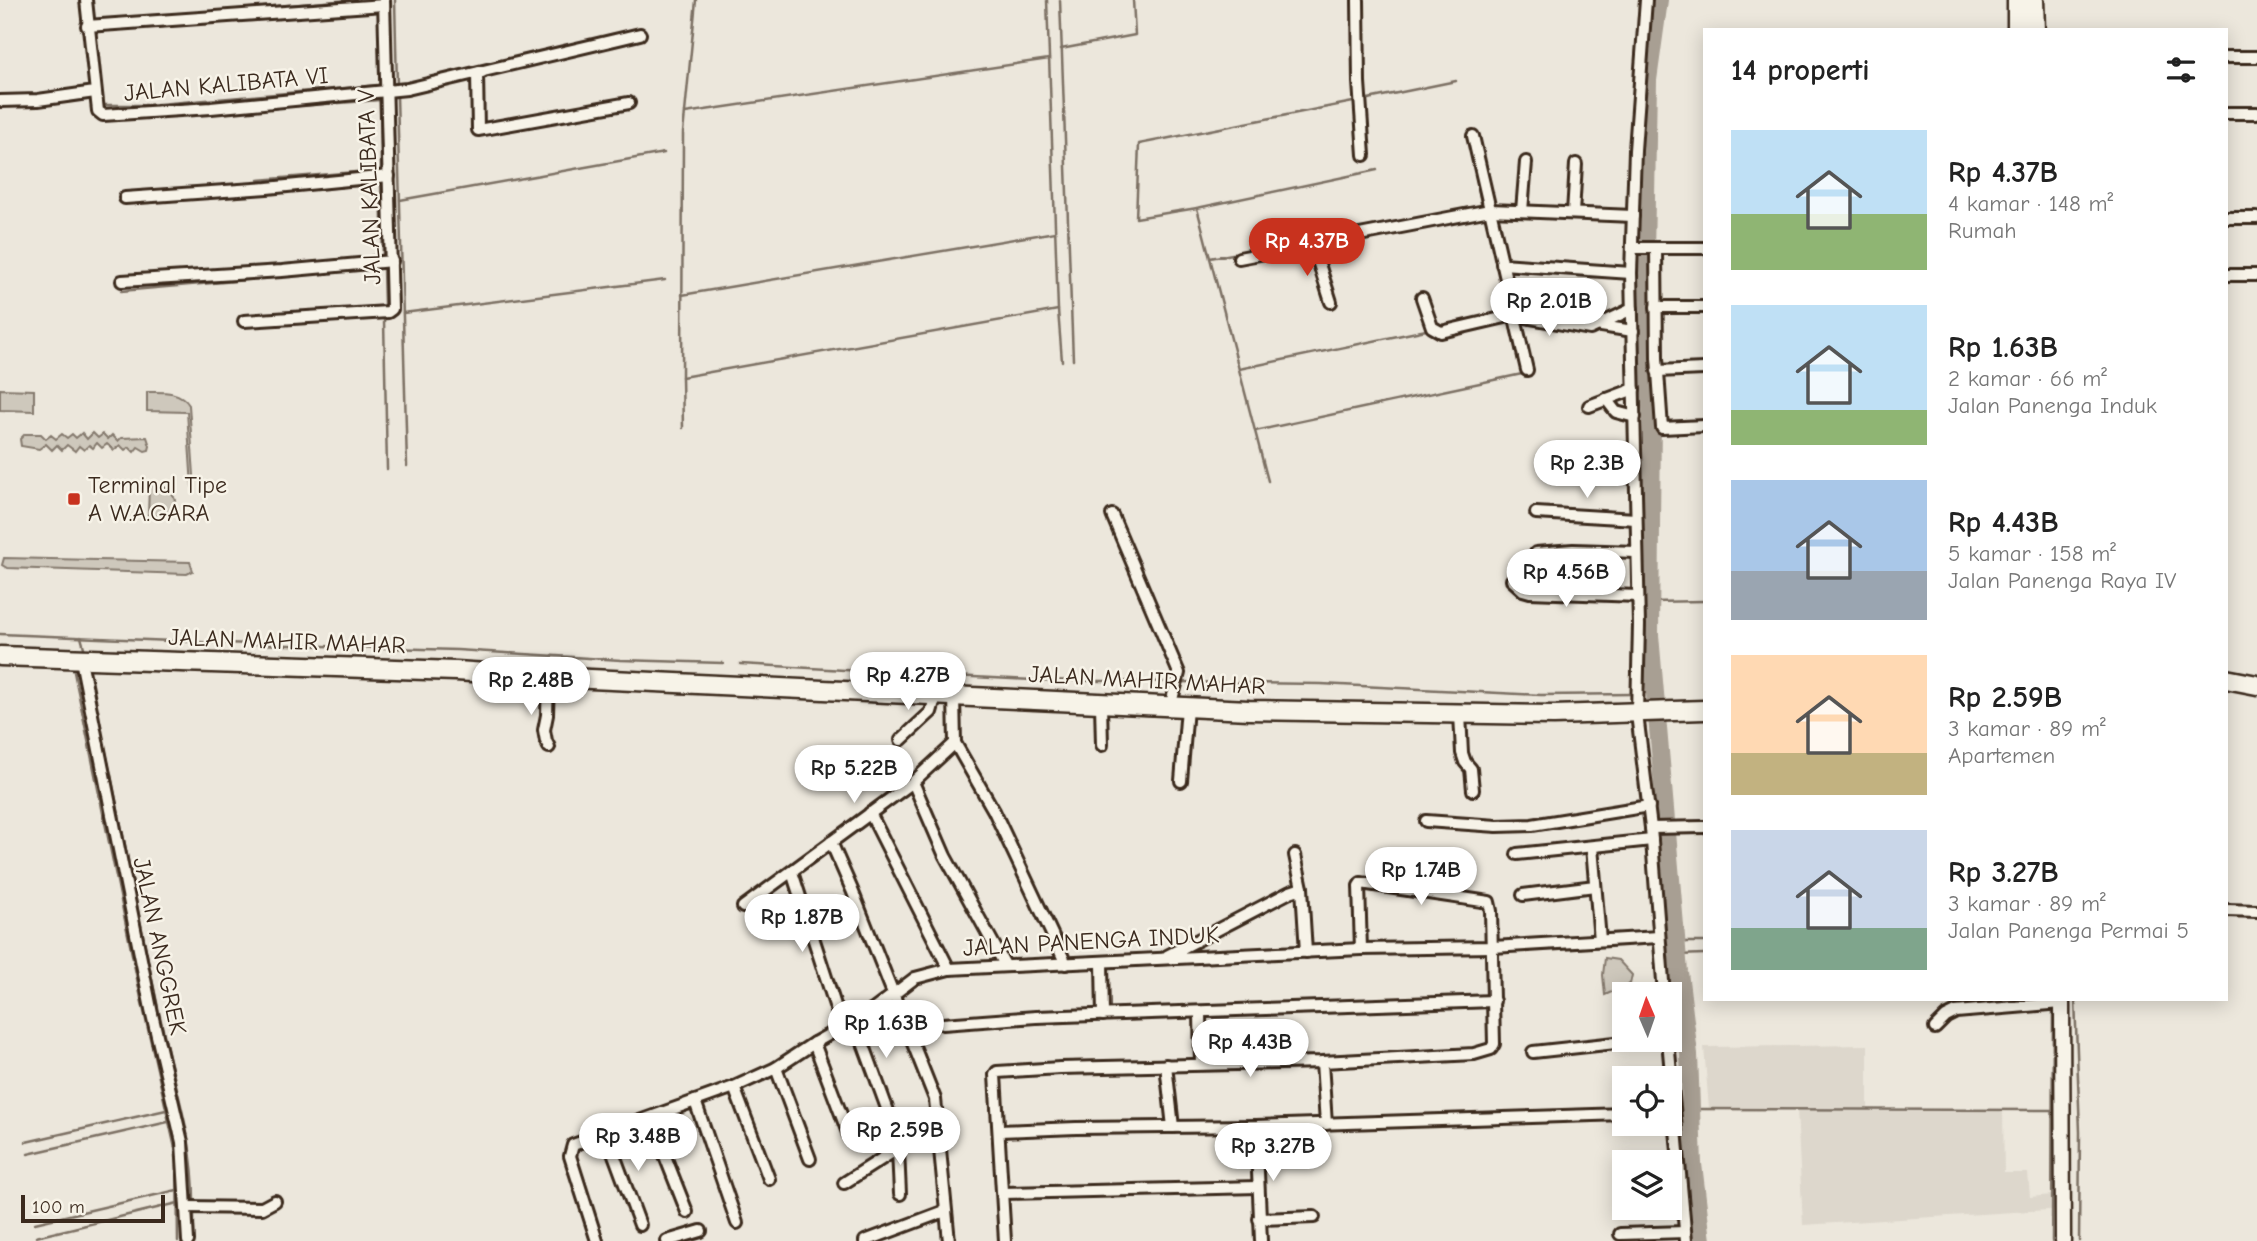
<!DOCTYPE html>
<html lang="id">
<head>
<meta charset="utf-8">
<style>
	:root { --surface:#fff; --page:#f6f6f6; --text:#222; --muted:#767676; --accent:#c8321e }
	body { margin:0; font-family:"Comic Neue",sans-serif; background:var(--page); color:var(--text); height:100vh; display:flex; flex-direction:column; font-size:26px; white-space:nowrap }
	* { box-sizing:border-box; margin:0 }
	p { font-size:23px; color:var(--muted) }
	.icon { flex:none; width:38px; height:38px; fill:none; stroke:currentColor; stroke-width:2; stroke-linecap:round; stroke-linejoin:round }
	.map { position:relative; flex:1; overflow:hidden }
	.side { position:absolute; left:1703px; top:28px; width:525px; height:973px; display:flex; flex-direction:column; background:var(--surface); border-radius:0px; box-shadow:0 4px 18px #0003 }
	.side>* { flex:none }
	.needle { width:46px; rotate:358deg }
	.tools { position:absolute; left:1612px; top:982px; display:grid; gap:14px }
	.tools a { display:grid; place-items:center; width:70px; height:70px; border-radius:0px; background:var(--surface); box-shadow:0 4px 18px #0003; font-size:35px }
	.scale { position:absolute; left:21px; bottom:18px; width:144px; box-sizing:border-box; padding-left:7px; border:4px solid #3b2a1e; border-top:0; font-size:19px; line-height:24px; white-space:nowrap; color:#3b2a1e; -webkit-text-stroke:5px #f7f3e8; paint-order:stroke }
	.price { position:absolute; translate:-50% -60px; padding:0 16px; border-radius:24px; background:#fff; color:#222; font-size:23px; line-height:46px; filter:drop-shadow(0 2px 4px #0008) }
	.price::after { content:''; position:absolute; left:50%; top:42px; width:21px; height:16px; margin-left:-10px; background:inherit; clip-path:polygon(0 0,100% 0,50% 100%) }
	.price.current { background:var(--accent); color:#fff }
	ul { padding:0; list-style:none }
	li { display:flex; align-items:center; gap:21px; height:175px; padding:0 28px }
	li span { display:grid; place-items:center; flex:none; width:196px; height:140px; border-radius:0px; color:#555 }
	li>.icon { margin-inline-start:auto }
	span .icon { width:84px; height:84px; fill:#fffc; stroke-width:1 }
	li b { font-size:30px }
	h2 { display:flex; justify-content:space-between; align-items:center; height:84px; padding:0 28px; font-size:30px }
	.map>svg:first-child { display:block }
	.built { fill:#ddd7cc }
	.green { fill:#cec8bc; stroke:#84796d; stroke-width:2 }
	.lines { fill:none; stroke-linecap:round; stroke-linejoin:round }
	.stream { stroke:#7c7064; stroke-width:2.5 }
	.river { stroke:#a89f93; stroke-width:18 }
	.minor-casing { stroke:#3b2a1e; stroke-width:16 }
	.tertiary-casing { stroke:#3b2a1e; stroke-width:19 }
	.trunk-casing { stroke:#3b2a1e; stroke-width:23 }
	.minor { stroke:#f7f3e8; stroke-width:10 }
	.tertiary { stroke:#f7f3e8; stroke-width:14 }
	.trunk { stroke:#f7f3e8; stroke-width:18 }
	.poi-dot { fill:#c8321e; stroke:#f7f3e8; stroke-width:2.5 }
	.labels { text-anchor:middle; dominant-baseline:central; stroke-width:5; stroke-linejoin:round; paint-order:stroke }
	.street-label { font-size:24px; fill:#3b2a1e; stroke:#f7f3e8 }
	.poi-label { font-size:24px; fill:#3b2a1e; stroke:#f7f3e8; text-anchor:start }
</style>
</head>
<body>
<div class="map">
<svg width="2257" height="1241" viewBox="0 0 2257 1241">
	<rect width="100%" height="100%" fill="#ece7dc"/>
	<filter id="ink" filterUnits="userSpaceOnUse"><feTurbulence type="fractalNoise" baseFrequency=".0143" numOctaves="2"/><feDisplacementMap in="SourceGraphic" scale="14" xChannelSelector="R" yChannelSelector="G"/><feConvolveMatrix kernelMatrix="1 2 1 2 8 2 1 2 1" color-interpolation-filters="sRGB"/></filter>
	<g filter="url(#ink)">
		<path class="built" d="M 1868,1045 L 1868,1110 L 2003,1110 L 2004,1173 L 2028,1173 L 2030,1197 L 2063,1194 L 2063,1209 L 1803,1225 L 1797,1110 L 1709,1109 L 1704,1047 Z"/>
		<g class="green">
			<path d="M 0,389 L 34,390 L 34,411 L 0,410 Z"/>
			<path d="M 147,392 C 162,392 180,390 189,405 L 195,489 L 192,487 L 187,412 L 147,411 Z"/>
			<path d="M 82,433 L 87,439 L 93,433 L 98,438 L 103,434 L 108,439 L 112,435 L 118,441 L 121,438 L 147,437 L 150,446 L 149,450 L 145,451 L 138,447 L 134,452 L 129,447 L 125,450 L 120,445 L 114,450 L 107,444 L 102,448 L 97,443 L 93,448 L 89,445 L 84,450 L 79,446 L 75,451 L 67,445 L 62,450 L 57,445 L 52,450 L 46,444 L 39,449 L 21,446 L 20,439 L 25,434 L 41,434 L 46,439 L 51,435 L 56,439 L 62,434 L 67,438 L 72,434 L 76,438 Z"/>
			<path d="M 149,485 L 162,486 L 171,490 L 175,500 L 171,513 L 164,516 L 148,516 Z"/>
			<path d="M 4,558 L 190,562 L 193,571 L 187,574 L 7,568 L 2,565 Z"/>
			<path d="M 1605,958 L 1618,960 L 1632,975 L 1630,984 L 1605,995 L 1603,975 Z"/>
		</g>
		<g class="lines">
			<g class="stream">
				<path d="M 395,0 L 397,88"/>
				<path d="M 1047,0 L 1058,310 L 1062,361"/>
				<path d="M 1060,0 L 1073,360"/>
				<path d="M 379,13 L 380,87"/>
				<path d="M 167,15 L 349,0"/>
				<path d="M 1061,49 L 1135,35 L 1133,0"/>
				<path d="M 397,95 L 407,466"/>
				<path d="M 1368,99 L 1456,81"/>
				<path d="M 380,100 L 381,170"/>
				<path d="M 103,105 L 147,105 L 380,85"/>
				<path d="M 685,113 L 1049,59"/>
				<path d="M 148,117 L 380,100"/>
				<path d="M 1478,170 L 1475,171 L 1482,208"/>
				<path d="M 258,180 L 380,170"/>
				<path d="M 381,183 L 383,257"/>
				<path d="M 209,198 L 381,184"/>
				<path d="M 400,200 L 664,153"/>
				<path d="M 1197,208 L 1136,218 L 1139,144 L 1353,102"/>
				<path d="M 1502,240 L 1507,261"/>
				<path d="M 1210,258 L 1255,250"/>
				<path d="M 243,268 L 383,256"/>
				<path d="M 383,269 L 384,304"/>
				<path d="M 1578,275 L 1627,279"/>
				<path d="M 1633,279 L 1645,280"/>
				<path d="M 1513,285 L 1510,273 L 1519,270"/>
				<path d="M 121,291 L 383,268"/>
				<path d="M 682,295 L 1055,232"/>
				<path d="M 403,313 L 665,280"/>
				<path d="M 384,320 L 387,469"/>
				<path d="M 1239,369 L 1431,329"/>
				<path d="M 682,377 L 1058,310"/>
				<path d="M 683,428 L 682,377 L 683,133 L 696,0"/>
				<path d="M 1255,431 L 1522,374 L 1510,326 L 1513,325"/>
				<path d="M 1268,481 L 1197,208 L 1377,170"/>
				<path d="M 1651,602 L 1704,601"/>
				<path d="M 0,634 L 222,643 L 457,650 L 621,660 L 723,663"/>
				<path d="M 81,637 L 85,651"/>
				<path d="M 740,664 L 879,672"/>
				<path d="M 73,667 L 141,998 L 177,1157 L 178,1241"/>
				<path d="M 896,673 L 1033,680 L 1172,682"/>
				<path d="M 1179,682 L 1321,684 L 1541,695 L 1634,694"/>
				<path d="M 91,685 C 119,803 138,921 165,1039 C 177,1093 194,1143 194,1200"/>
				<path d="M 1640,693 L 1654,692"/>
				<path d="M 1653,735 L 1662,825"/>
				<path d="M 1662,832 L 1680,1000 L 1688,1156 L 1702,1241"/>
				<path d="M 1676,942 L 1704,942"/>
				<path d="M 1677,955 L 1704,954"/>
				<path d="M 2075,999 L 2080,1132 L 2079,1241"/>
				<path d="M 1691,1109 L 2054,1110"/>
				<path d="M 26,1142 L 166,1110"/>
				<path d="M 28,1154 L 168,1122"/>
				<path d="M 35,1223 L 177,1190"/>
				<path d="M 36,1237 L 178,1203"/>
				<path d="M 194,1241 L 194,1215"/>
				<path d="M 2052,1241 L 2053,1006"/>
			</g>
			<path class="river" d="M 1659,0 L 1648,80 L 1644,316 L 1652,419 L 1650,635 L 1679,972 L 1689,1054 L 1693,1164 L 1702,1241"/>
			<g class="minor-casing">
				<g id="minor">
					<path d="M 86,0 L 98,111 L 103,115 L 211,108 L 407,89 L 640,34"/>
					<path d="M 1358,0 L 1359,82 L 1364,155"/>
					<path d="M 1646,0 L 1635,150 L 1631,273 L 1639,625 L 1637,714 L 1651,828 L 1664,994"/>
					<path d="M 87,26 L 384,5"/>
					<path d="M 2226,57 L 2257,57"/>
					<path d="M 482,72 L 477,73 L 478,130 L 629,103"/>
					<path d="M 0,101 L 38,100 L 95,92"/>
					<path d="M 2226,113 L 2257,113"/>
					<path d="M 1473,136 L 1527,370"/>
					<path d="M 125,198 L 267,188 L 389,176"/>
					<path d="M 1522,211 L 1526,162"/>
					<path d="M 1573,213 L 1576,164"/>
					<path d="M 2226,218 L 2257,218"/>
					<path d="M 1313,245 L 1331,302"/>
					<path d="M 1632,248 L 1704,248"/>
					<path d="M 1656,248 L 1657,358 L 1662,428 L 1704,426"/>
					<path d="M 1239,258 L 1490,210 L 1633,216"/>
					<path d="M 1502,264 L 1631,273"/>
					<path d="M 2226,275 L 2257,275"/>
					<path d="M 122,281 L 282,271 L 392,261"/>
					<path d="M 1422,298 L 1432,327 L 1441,332 L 1514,315 L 1590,329 L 1632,309"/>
					<path d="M 1656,307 L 1704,307"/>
					<path d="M 244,321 L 388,312 L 392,309 L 384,0"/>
					<path d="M 1601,326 L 1633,331"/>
					<path d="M 1657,371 L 1704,369"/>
					<path d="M 1606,399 L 1616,412 L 1635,417"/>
					<path d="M 1589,406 L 1634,389"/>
					<path d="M 1563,476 L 1635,476"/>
					<path d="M 1536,513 L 1636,519"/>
					<path d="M 1112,515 L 1179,673 L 1170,707"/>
					<path d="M 1536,553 L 1573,550 L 1636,552"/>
					<path d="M 1512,580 L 1523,590 L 1530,592 L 1638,596"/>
					<path d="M 81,660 L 152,1014 L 182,1142 L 188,1241"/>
					<path d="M 548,677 L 547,715 L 544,730 L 546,741 L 549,747"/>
					<path d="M 1101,704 L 1102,745"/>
					<path d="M 1460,714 L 1462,753 L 1465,762 L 1471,769 L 1473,790"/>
					<path d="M 901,740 L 931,712 L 936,695"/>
					<path d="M 955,743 L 994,811 L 1066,964"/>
					<path d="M 1181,781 L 1187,708"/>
					<path d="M 913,782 L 945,856 L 1005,965"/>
					<path d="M 870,813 L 949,969"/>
					<path d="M 1426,821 L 1497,826 L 1532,825 L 1649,806"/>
					<path d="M 1651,828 L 1704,827"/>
					<path d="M 831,842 L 852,890 L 935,1099 L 949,1241"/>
					<path d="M 1592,847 L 1600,940"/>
					<path d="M 1517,854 L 1652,840"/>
					<path d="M 1295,855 L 1302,888"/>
					<path d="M 792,872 L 842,1027"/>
					<path d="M 1523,895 L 1595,886"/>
					<path d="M 743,907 L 913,782 L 955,743 L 954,695"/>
					<path d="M 2226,910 L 2257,911"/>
					<path d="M 1167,956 L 1290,892 L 1302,888 L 1306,952"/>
					<path d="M 1102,963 L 1103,1015"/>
					<path d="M 1200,1013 L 1201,1064"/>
					<path d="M 855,1021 L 888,1111"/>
					<path d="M 943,1024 L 1036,1017 L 1494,1001"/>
					<path d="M 1935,1028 L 1946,1017 L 1956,1012 L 2062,1003"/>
					<path d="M 1668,1040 L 1686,1241"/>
					<path d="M 814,1043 L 850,1138"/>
					<path d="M 1533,1052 L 1643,1040"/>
					<path d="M 1322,1062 L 1326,1124"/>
					<path d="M 1166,1065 L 1173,1127"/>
					<path d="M 776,1068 L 810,1159"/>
					<path d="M 734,1087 L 769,1179"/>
					<path d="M 695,1101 L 737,1223"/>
					<path d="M 650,1118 L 687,1212"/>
					<path d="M 1256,1126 L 1261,1241"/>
					<path d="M 999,1131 L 1076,1128 L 1256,1126 L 1624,1114"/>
					<path d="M 606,1133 L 640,1225"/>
					<path d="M 898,1149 L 900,1194"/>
					<path d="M 844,1183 L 938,1123"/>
					<path d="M 1003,1193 L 1258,1187"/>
					<path d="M 187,1207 L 262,1208 L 275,1201"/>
					<path d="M 1259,1219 L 1314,1217"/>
					<path d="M 1620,1234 L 1685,1232"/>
					<path d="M 597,1241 L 570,1156 L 573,1145 L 734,1087 L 776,1068 L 814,1043 L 873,1010 L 915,978 L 949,969 L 1361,949 L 1493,947 L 1659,937"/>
					<path d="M 667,1241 L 701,1231"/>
					<path d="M 865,1241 L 945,1211"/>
					<path d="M 1005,1241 L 995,1075 L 997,1072 L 1060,1068 L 1322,1062 L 1474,1054 L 1491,1049 L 1494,1044 L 1491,911 L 1489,902 L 1361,883 L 1359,886 L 1361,949"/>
				</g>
			</g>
			<g class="tertiary-casing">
				<path id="tertiary" d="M 2062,999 L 2063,1241"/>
			</g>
			<g class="trunk-casing">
				<g id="trunk">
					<path d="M 2017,0 L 2017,30"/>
					<path d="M 2034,0 L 2035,30"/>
					<path d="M 0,656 L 456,671 L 548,677 L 1249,710 L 1554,715 L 1704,710"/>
					<path d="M 2226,679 L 2257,685"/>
				</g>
			</g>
			<use href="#minor" class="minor"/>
			<use href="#tertiary" class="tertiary"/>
			<use href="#trunk" class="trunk"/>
		</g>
	</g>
	<rect class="poi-dot" x="67" y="492" width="14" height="14" rx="3.5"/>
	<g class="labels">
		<g class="street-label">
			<text transform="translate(226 84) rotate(-5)">JALAN KALIBATA VI</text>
			<text transform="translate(369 187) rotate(-92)">JALAN KALIBATA V</text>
			<text transform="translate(287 641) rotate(2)">JALAN MAHIR MAHAR</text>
			<text transform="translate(1147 680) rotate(3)">JALAN MAHIR MAHAR</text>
			<text transform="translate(1091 941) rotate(-3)">JALAN PANENGA INDUK</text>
			<text transform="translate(160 946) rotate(78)">JALAN ANGGREK</text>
		</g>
		<g class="poi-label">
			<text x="88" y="485">Terminal Tipe<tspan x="88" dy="28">A W.A.GARA</tspan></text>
		</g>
	</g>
</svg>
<div class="tools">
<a><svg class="needle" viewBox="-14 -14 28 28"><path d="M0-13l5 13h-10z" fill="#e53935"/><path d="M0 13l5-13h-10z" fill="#767676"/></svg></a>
<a><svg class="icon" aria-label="locate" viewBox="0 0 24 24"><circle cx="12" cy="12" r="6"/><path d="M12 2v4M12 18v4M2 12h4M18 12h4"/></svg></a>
<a><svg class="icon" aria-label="layers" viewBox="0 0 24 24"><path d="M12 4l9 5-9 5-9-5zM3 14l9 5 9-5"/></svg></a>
</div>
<div class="scale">100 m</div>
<b class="price current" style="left:1307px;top:278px">Rp 4.37B</b>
<b class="price" style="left:1549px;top:338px">Rp 2.01B</b>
<b class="price" style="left:1587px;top:500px">Rp 2.3B</b>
<b class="price" style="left:1566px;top:609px">Rp 4.56B</b>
<b class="price" style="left:908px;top:712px">Rp 4.27B</b>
<b class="price" style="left:531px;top:717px">Rp 2.48B</b>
<b class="price" style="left:854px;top:805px">Rp 5.22B</b>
<b class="price" style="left:1421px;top:907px">Rp 1.74B</b>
<b class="price" style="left:802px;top:954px">Rp 1.87B</b>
<b class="price" style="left:886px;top:1060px">Rp 1.63B</b>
<b class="price" style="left:1250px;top:1079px">Rp 4.43B</b>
<b class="price" style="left:900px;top:1167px">Rp 2.59B</b>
<b class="price" style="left:638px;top:1173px">Rp 3.48B</b>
<b class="price" style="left:1273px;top:1183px">Rp 3.27B</b>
<section class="side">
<h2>14 properti<svg class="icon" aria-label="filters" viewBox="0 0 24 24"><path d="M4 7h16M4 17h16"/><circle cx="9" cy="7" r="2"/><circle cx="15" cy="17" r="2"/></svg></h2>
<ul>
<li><span style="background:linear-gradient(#bfe0f5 60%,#8fb573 0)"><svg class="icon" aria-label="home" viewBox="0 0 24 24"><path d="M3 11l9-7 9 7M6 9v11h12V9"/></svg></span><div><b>Rp 4.37B</b><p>4 kamar · 148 m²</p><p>Rumah</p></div></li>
<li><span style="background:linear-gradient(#bfe0f5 75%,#8fb573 0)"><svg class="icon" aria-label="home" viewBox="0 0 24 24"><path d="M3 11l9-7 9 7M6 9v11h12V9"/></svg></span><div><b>Rp 1.63B</b><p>2 kamar · 66 m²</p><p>Jalan Panenga Induk</p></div></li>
<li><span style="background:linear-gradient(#a9c7e8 65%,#9aa5b1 0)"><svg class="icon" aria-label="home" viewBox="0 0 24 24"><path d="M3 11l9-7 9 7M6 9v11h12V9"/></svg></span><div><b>Rp 4.43B</b><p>5 kamar · 158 m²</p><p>Jalan Panenga Raya IV</p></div></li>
<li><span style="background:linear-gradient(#ffd9b3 70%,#c2b280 0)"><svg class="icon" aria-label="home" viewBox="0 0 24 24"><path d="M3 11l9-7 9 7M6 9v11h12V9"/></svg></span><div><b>Rp 2.59B</b><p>3 kamar · 89 m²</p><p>Apartemen</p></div></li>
<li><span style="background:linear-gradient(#c9d6e8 70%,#7fa58c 0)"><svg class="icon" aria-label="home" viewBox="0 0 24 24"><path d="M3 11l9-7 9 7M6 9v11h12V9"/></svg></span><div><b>Rp 3.27B</b><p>3 kamar · 89 m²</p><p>Jalan Panenga Permai 5</p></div></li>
</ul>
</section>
</div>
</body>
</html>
